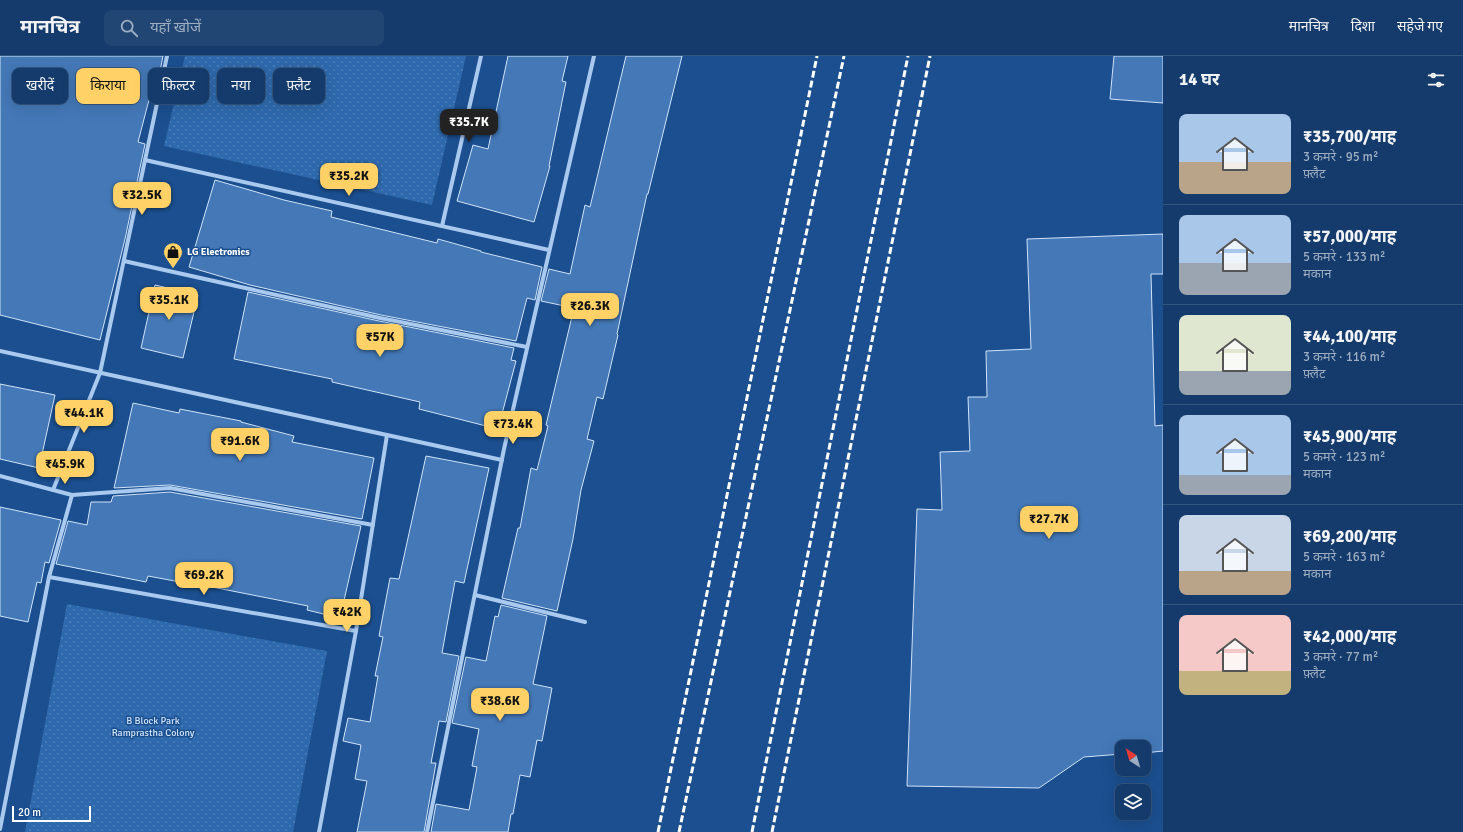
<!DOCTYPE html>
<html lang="hi">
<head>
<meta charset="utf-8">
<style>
	:root { --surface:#143b6b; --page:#214673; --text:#f1f3f6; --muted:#9dadc1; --line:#33557e; --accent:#ffd166 }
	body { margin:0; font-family:Signika,"Noto Sans Devanagari",sans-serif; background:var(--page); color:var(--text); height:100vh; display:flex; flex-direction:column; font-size:15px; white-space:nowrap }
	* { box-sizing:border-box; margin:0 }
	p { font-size:13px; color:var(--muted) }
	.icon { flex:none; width:22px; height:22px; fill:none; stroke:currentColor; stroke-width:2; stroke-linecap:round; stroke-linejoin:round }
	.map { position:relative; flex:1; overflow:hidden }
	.details { display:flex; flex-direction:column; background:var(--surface); width:300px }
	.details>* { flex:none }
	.top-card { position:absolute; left:12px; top:12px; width:380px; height:36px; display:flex; gap:8px }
	.needle { width:26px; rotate:323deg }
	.fabs { position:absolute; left:1115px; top:684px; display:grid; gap:8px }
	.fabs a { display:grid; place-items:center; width:36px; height:36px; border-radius:8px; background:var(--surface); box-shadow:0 4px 16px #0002,0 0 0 1px var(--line); font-size:20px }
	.scale { position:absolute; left:12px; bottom:10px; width:79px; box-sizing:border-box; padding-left:4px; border:2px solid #fff; border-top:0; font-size:11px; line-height:14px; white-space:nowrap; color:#fff; -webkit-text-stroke:3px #1b4f8f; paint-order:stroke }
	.price { position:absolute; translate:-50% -34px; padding:0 9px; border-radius:8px; background:var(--accent); color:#111; font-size:13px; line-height:26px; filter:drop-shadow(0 1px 2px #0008) }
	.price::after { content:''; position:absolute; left:50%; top:24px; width:12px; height:9px; margin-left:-6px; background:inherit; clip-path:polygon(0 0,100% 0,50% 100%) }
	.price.selected { background:#222; color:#fff }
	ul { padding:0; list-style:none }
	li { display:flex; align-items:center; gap:12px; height:100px; padding:0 16px }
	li+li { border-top:1px solid var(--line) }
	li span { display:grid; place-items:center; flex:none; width:112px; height:80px; border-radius:8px; color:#555 }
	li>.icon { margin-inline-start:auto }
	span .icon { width:48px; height:48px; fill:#fffc; stroke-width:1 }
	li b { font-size:17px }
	h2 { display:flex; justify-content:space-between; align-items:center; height:48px; padding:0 16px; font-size:17px }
	.chip { padding:0 14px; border-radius:8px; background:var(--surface); box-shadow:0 4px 16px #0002,0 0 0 1px var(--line); font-size:14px; line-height:36px }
	.chip.selected { background:var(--accent); color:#111 }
	header { display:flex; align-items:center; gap:24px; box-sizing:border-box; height:56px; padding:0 20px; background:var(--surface); border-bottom:1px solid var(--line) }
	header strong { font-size:19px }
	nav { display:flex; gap:22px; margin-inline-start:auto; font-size:14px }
	.search { width:280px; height:36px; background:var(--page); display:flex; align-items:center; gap:10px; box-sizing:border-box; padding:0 14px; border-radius:8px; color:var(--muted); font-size:15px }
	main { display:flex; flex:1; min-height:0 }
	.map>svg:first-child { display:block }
	.park { fill:url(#park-dots) }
	.building { fill:#4478b7; stroke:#cfe3fa }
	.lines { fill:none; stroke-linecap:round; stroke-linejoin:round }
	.minor { stroke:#a9c9ee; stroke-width:4 }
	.rail { stroke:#fff; stroke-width:3; stroke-dasharray:7 3; stroke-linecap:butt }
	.labels { text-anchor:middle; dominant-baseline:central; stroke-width:3; stroke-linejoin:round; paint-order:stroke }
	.poi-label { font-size:10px; font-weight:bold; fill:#fff; stroke:#1b4f8f; text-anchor:start }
	.park-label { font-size:10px; fill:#cfe3fa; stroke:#1b4f8f }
</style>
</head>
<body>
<header>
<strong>मानचित्र</strong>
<div class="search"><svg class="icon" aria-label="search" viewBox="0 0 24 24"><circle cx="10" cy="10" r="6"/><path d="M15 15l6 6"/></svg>यहाँ खोजें</div>
<nav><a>मानचित्र</a><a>दिशा</a><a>सहेजे गए</a></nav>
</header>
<main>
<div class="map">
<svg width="1163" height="776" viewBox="0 0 1163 776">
	<defs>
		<pattern id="park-dots" width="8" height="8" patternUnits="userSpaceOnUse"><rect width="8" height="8" fill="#2e69ad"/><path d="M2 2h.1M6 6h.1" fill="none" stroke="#4d80b9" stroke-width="1.8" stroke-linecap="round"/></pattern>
	</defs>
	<rect width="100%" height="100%" fill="#1b4f8f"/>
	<g class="park">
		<path d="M 185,0 L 466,0 L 432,149 L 164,90 Z"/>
		<path d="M 67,548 L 327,595 L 293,776 L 25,776 Z"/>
	</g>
	<g class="building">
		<path d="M 0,0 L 163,0 L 155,41 L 150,40 L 138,86 L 145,88 L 125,183 L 100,284 L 0,259 Z"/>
		<path d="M 508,0 L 568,0 L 562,25 L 566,26 L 549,110 L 550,110 L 534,166 L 457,145 L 473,89 L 488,93 Z"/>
		<path d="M 626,0 L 682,0 L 648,138 L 647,138 L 617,278 L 618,279 L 603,343 L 597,341 L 587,383 L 594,385 L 581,434 L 573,483 L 557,555 L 502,542 L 518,472 L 520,472 L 531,412 L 537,414 L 548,370 L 546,369 L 574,252 L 541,245 L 549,213 L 570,218 L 585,149 L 590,151 Z"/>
		<path d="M 1114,0 L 1163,0 L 1163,47 L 1110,43 Z"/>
		<path d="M 215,124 L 284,144 L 332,155 L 331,161 L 437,187 L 438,183 L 481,195 L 481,196 L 542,211 L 535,244 L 527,242 L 516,285 L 381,259 L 250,229 L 189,211 Z"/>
		<path d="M 1163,178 L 1163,218 L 1151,218 L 1155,370 L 1163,369 L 1163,695 L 1144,697 L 1144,691 L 1122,691 L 1122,698 L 1084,701 L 1039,732 L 907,730 L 917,453 L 942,454 L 940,396 L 970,395 L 968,341 L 987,341 L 986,295 L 1031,293 L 1027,183 Z"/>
		<path d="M 155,229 L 198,239 L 183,302 L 141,292 Z"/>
		<path d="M 248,236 L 379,265 L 514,292 L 511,304 L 516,305 L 498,373 L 419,353 L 420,346 L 332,326 L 332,323 L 234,303 Z"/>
		<path d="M 0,328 L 55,339 L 39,412 L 0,403 Z"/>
		<path d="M 133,347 L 179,357 L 180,353 L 241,365 L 241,366 L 294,380 L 292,386 L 374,402 L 362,463 L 170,429 L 114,432 Z"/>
		<path d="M 426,400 L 489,412 L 464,527 L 455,525 L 442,597 L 459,600 L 446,666 L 439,665 L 431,707 L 436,707 L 424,776 L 357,776 L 367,725 L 355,723 L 361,689 L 343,685 L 348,662 L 370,666 L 378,620 L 375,620 L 383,581 L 379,580 L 390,522 L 399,523 Z"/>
		<path d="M 170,436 L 361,470 L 340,562 L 307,554 L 308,550 L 207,530 L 207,531 L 148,520 L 146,526 L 56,508 L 68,465 L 87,469 L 91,446 L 111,446 L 113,440 Z"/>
		<path d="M 0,451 L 61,464 L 49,507 L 45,506 L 41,527 L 37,526 L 28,566 L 0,560 Z"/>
		<path d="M 501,549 L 547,560 L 533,628 L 552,632 L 542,685 L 537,684 L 530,721 L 520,719 L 513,758 L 511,758 L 508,776 L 431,776 L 436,748 L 469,754 L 477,711 L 472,710 L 479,673 L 452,667 L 466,601 L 486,605 L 495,560 L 498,561 Z"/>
	</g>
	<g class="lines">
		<g class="minor">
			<path d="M 145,104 L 549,194"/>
			<path d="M 442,170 L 481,0"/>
			<path d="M 124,205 L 380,262 L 527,291"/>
			<path d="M 0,295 L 502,404"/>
			<path d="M 0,420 L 72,439 L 170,432 L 373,469"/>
			<path d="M 53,434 L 100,317 L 167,0"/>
			<path d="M 49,521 L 356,575"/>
			<path d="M 475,539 L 585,566"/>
			<path d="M 0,773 L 49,521 L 72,439"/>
			<path d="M 319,776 L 356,575 L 387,379"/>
			<path d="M 427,776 L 504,393 L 594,0"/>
		</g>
		<g class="rail">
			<path d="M 658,776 L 817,0"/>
			<path d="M 679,776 L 844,0"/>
			<path d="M 752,776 L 908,0"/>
			<path d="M 772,776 L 930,0"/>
		</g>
	</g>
	<defs>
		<g id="shop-pin" transform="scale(1)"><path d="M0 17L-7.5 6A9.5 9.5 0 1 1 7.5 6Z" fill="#ffd166" stroke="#1b4f8f"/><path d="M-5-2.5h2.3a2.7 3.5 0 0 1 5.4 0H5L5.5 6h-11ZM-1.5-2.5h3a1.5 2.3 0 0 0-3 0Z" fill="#111"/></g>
	</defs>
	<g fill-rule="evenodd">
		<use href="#shop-pin" x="173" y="196"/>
	</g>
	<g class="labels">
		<g class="poi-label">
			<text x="187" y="196">LG Electronics</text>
		</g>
		<g class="park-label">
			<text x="153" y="665">B Block Park<tspan x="153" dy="12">Ramprastha Colony</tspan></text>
		</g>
	</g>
</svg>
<div class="fabs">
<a><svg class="needle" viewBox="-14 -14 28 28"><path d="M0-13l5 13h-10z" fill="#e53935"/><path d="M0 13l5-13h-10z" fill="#9dadc1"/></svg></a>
<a><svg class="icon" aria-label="layers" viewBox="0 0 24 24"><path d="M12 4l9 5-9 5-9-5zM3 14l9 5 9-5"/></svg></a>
</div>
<div class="scale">20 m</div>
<b class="price selected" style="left:469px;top:87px">₹35.7K</b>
<b class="price" style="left:349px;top:141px">₹35.2K</b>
<b class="price" style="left:142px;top:160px">₹32.5K</b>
<b class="price" style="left:169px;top:265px">₹35.1K</b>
<b class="price" style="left:590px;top:271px">₹26.3K</b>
<b class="price" style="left:380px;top:302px">₹57K</b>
<b class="price" style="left:84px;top:378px">₹44.1K</b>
<b class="price" style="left:513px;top:389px">₹73.4K</b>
<b class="price" style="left:240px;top:406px">₹91.6K</b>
<b class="price" style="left:65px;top:429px">₹45.9K</b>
<b class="price" style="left:1049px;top:484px">₹27.7K</b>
<b class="price" style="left:204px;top:540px">₹69.2K</b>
<b class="price" style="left:347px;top:577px">₹42K</b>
<b class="price" style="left:500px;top:666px">₹38.6K</b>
<div class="top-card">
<a class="chip">खरीदें</a>
<a class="chip selected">किराया</a>
<a class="chip">फ़िल्टर</a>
<a class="chip">नया</a>
<a class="chip">फ़्लैट</a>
</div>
</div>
<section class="details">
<h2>14 घर<svg class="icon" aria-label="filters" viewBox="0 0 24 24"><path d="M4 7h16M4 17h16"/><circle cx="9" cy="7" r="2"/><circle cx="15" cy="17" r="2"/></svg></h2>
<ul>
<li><span style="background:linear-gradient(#a9c7e8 60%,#b9a48a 0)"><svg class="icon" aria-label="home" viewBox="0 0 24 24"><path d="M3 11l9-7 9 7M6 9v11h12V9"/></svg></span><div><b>₹35,700/माह</b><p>3 कमरे · 95 m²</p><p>फ़्लैट</p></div></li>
<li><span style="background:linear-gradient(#a9c7e8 60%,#9aa5b1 0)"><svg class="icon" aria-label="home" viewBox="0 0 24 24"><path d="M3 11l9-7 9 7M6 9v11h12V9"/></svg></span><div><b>₹57,000/माह</b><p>5 कमरे · 133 m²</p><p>मकान</p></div></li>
<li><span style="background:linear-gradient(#dfe7d0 70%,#9aa5b1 0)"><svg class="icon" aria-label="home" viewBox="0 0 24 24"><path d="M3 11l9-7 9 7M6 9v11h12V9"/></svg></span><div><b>₹44,100/माह</b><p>3 कमरे · 116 m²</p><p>फ़्लैट</p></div></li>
<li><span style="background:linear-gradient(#a9c7e8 75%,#9aa5b1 0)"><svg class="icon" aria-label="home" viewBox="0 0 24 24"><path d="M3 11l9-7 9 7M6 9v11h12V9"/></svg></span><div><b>₹45,900/माह</b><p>5 कमरे · 123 m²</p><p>मकान</p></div></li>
<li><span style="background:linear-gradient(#c9d6e8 70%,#b9a48a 0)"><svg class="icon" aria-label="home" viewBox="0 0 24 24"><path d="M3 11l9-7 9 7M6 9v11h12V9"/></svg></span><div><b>₹69,200/माह</b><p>5 कमरे · 163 m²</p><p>मकान</p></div></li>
<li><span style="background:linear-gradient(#f6c9c9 70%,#c2b280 0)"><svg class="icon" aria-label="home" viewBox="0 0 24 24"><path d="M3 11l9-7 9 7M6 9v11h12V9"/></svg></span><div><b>₹42,000/माह</b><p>3 कमरे · 77 m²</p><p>फ़्लैट</p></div></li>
</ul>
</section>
</main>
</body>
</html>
